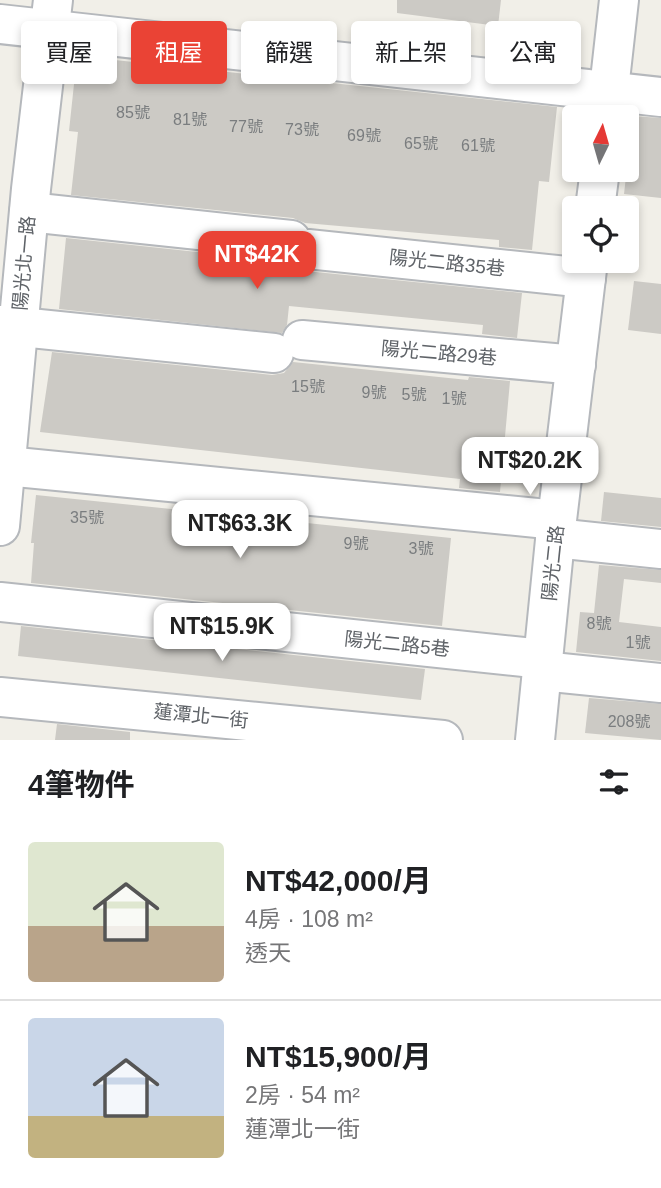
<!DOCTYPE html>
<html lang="zh-TW">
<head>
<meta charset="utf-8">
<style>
	:root { --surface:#fff; --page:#f6f6f6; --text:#202124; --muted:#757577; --line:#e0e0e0; --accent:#ea4335 }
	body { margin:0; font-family:Arial,"Noto Sans TC",sans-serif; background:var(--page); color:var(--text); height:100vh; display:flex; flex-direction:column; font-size:26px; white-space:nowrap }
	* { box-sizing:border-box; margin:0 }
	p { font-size:23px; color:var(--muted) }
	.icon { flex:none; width:38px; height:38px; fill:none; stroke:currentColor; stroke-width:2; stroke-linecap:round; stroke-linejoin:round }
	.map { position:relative; height:740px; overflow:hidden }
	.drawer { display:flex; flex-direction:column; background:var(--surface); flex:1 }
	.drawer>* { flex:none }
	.banner { position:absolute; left:21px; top:21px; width:620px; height:63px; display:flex; gap:14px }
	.needle { width:46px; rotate:5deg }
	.tools { position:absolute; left:562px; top:105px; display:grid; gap:14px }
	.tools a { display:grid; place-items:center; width:77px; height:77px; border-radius:7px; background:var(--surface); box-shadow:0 4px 10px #0003; font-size:35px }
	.price { position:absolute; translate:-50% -60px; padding:0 16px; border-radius:14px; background:#fff; color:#222; font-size:23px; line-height:46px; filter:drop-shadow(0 2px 4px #0008) }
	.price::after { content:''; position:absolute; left:50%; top:42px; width:21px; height:16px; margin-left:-10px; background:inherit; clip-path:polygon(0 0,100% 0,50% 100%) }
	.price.current { background:var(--accent); color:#fff }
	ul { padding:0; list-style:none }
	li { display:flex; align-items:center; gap:21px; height:175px; padding:0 28px }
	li+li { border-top:2px solid var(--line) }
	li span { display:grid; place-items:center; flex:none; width:196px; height:140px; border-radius:7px; color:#555 }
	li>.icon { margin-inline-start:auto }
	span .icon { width:84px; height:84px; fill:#fffc; stroke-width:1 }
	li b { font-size:30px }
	h2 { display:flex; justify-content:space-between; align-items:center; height:84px; padding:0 28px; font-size:30px }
	.tag { padding:0 24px; border-radius:7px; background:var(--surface); box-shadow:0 4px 10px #0003; font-size:24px; line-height:63px }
	.tag.current { background:var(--accent); color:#fff }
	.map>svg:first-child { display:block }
	.building { fill:#cccac5 }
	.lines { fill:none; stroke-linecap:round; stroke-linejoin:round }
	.minor-casing { stroke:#b5b8bc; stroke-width:42 }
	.minor { stroke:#fff; stroke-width:38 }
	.labels { text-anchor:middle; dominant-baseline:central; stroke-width:7; stroke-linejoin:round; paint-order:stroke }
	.number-label { font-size:16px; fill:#7a7d7f }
	.street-label { font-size:19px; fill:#5f6368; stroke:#fff }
</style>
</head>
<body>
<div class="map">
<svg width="661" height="740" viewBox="0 0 661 740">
	<rect width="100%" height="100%" fill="#f1efe8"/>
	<g class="building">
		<path d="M 397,0 L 501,0 L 498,26 L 397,13 Z"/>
		<path d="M 77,56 L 557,107 L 549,182 L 539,181 L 532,250 L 499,247 L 499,240 L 305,223 L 293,218 L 71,195 L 78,132 L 69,131 Z"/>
		<path d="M 633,116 L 661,118 L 661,198 L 624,194 Z"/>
		<path d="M 66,238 L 291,262 L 306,271 L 522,293 L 517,338 L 482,334 L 483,325 L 289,306 L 287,325 L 282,333 L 59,309 Z"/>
		<path d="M 634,281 L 661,284 L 661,334 L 628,330 Z"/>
		<path d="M 52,352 L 272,375 L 284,373 L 293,362 L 468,380 L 469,377 L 510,381 L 500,492 L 459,488 L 460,479 L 40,432 Z"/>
		<path d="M 604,492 L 661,498 L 661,527 L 601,521 Z"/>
		<path d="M 36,495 L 451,538 L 442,626 L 31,583 L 34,543 L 31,543 Z"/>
		<path d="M 599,565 L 661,570 L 661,583 L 624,579 L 619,622 L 661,627 L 661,661 L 576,652 L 580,612 L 594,613 Z"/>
		<path d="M 21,626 L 425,669 L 421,700 L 18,656 Z"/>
		<path d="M 589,698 L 661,704 L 661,740 L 585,733 Z"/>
		<path d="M 57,724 L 130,732 L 130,740 L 55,740 Z"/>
	</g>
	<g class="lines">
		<g class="minor-casing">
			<g id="minor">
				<path d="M 0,24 L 661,97"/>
				<path d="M 606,116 L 619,0"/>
				<path d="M 595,208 L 600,170"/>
				<path d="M 29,212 L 291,240"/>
				<path d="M 308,249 L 586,278"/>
				<path d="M 0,325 L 274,353"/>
				<path d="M 302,340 L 576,365"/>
				<path d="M 6,466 L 557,520"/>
				<path d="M 0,526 L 31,189 L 53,0"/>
				<path d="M 555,538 L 661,549"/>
				<path d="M 0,602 L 543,659"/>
				<path d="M 542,671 L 661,683"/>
				<path d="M 0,697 L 443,740"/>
				<path d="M 535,740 L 557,520 L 588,261"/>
			</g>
		</g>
		<use href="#minor" class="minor"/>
	</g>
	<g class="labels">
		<g class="number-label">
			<text x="133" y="112">85號</text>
			<text x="190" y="119">81號</text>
			<text x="246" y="126">77號</text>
			<text x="302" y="129">73號</text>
			<text x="364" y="135">69號</text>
			<text x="421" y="143">65號</text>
			<text x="478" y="145">61號</text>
			<text x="308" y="386">15號</text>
			<text x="374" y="392">9號</text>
			<text x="414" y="394">5號</text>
			<text x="454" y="398">1號</text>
			<text x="87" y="517">35號</text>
			<text x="356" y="543">9號</text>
			<text x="421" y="548">3號</text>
			<text x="599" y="623">8號</text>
			<text x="638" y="642">1號</text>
			<text x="629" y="721">208號</text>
		</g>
		<g class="street-label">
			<text transform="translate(24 263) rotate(-85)">陽光北一路</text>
			<text transform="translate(447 263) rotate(6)">陽光二路35巷</text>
			<text transform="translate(439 353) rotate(5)">陽光二路29巷</text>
			<text transform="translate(553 563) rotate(-84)">陽光二路</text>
			<text transform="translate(397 644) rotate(6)">陽光二路5巷</text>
			<text transform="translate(201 716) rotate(6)">蓮潭北一街</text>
		</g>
	</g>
</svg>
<div class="tools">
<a><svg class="needle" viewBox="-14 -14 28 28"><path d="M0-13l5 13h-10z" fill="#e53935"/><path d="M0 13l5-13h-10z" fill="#757577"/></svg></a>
<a><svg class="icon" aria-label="locate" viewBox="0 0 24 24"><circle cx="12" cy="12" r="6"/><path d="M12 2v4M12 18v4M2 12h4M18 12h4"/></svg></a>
</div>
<b class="price current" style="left:257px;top:291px">NT$42K</b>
<b class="price" style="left:530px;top:497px">NT$20.2K</b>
<b class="price" style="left:240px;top:560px">NT$63.3K</b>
<b class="price" style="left:222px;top:663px">NT$15.9K</b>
<div class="banner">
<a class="tag">買屋</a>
<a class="tag current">租屋</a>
<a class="tag">篩選</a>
<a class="tag">新上架</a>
<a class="tag">公寓</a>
</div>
</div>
<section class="drawer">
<h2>4筆物件<svg class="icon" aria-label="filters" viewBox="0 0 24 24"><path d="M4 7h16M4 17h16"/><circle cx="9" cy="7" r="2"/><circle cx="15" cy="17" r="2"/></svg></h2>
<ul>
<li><span style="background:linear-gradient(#dfe7d0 60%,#b9a48a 0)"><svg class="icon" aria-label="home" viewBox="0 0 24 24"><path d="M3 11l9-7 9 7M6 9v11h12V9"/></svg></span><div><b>NT$42,000/月</b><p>4房 · 108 m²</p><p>透天</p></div></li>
<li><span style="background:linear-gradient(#c9d6e8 70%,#c2b280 0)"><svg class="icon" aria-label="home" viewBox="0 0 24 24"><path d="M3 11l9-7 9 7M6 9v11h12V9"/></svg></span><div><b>NT$15,900/月</b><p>2房 · 54 m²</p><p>蓮潭北一街</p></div></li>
</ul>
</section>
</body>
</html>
